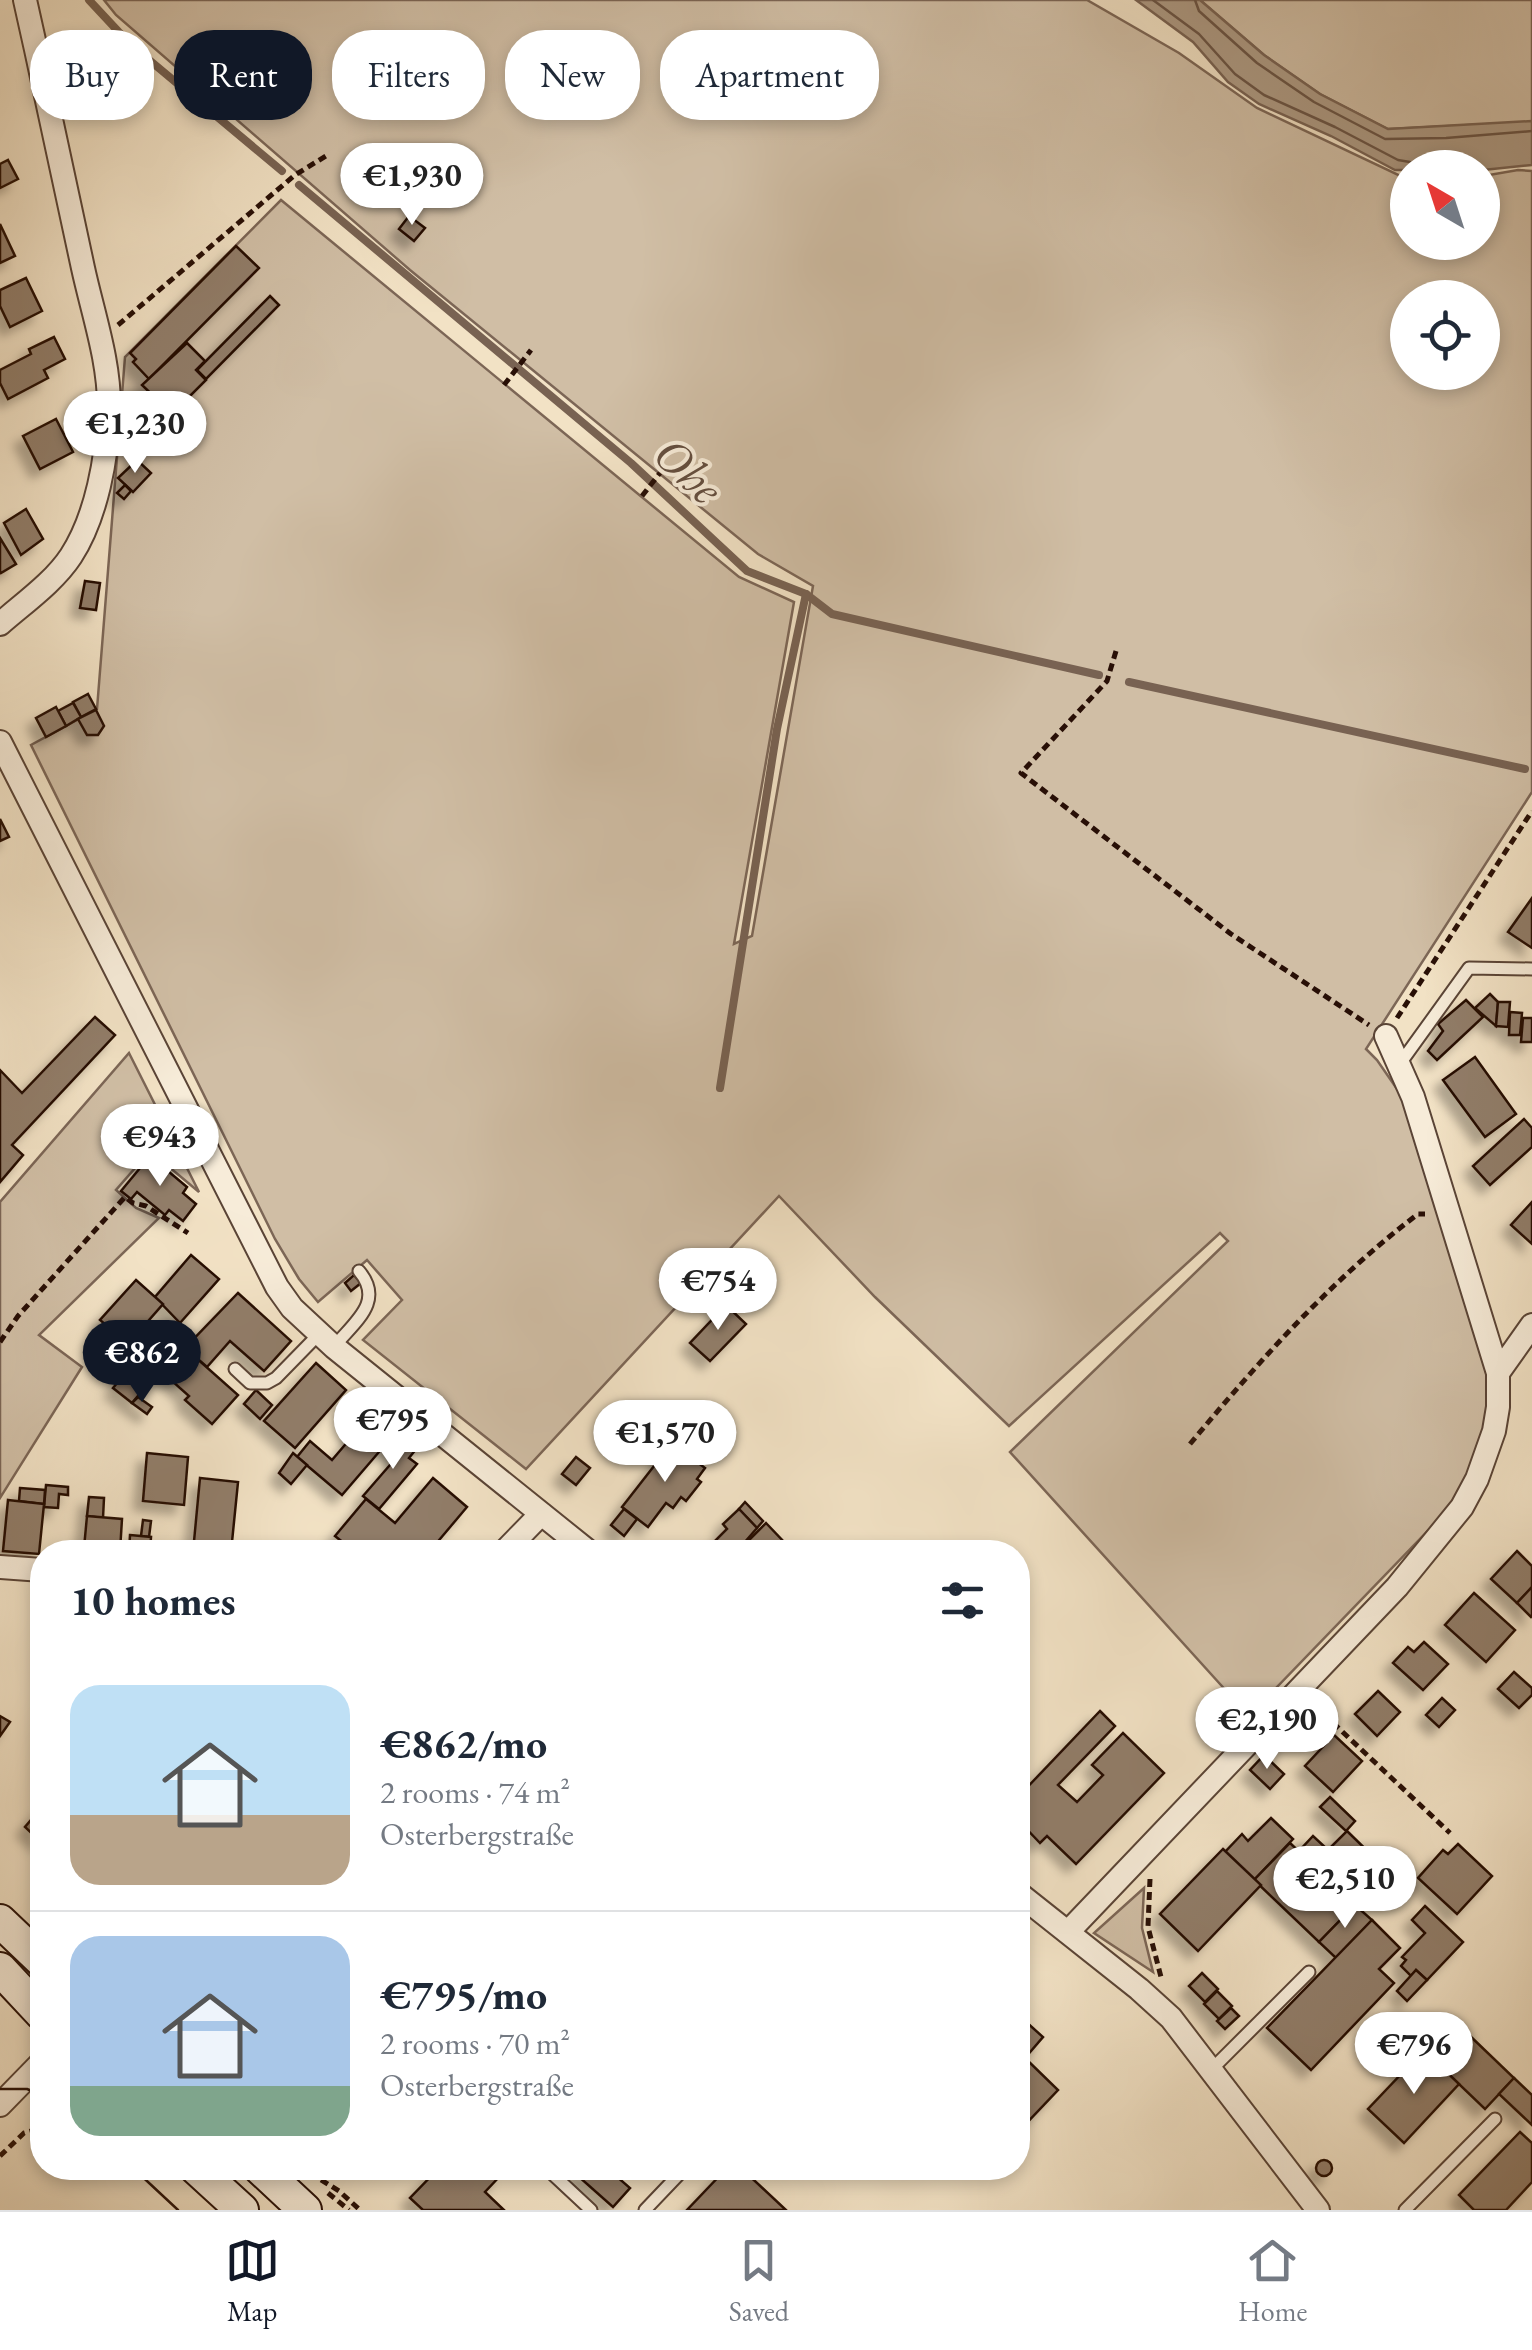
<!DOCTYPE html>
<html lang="en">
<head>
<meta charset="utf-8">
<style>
	:root { --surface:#fff; --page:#f2f2f3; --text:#1f2937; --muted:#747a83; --line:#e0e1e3; --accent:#111827 }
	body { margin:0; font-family:"EB Garamond",serif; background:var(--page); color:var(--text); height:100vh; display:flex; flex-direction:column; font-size:38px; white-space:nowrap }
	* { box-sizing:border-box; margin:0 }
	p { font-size:32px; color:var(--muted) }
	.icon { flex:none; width:55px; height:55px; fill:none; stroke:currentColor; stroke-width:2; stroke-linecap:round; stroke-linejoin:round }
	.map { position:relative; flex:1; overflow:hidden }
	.side { position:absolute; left:30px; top:1540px; width:1000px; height:640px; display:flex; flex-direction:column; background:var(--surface); border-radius:40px; box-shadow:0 5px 15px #0003 }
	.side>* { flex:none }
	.banner { position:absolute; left:30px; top:30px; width:1000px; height:90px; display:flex; gap:20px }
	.needle { width:65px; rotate:321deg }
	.fabs { position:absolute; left:1390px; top:150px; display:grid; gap:20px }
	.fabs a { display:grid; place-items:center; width:110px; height:110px; border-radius:50%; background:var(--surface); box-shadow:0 5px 15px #0003; font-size:50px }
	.price { position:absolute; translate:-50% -85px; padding:0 22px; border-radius:35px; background:#fff; color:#222; font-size:32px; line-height:65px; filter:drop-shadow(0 2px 5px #0008) }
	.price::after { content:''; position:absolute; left:50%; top:60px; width:30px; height:22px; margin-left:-15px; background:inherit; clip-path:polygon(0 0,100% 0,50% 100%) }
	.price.on { background:var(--accent); color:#fff }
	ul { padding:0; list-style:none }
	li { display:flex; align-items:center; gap:30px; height:250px; padding:0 40px }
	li+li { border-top:2px solid var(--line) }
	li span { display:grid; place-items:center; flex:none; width:280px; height:200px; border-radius:30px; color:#555 }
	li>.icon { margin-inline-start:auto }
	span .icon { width:120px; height:120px; fill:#fffc; stroke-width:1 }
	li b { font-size:42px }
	h2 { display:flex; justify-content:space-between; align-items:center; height:120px; padding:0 40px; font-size:42px }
	.pill { padding:0 35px; border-radius:40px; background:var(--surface); box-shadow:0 5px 15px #0003; font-size:35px; line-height:90px }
	.pill.on { background:var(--accent); color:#fff }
	.tabs { display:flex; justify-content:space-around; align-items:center; height:140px; border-top:2px solid var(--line); background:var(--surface); font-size:28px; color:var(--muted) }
	.tabs a { display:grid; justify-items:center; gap:5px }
	.tabs .on { color:var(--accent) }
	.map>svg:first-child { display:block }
	.green { fill:#d0bea5; stroke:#7c6656; stroke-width:2.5; fill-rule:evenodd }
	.water { fill:#ad9a84; stroke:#786252; stroke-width:2.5 }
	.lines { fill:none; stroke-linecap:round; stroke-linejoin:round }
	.shore { stroke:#6a5445; stroke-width:2.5 }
	.stream { stroke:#786252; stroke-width:8 }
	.building { fill:#917d69; stroke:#280f06; stroke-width:2.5; filter:url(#shadow) }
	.lane-casing { stroke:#5a4436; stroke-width:15 }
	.street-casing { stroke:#5a4436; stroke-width:26 }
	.secondary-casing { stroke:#280f06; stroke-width:36 }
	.path { stroke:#280f06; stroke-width:5; stroke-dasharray:8 5; stroke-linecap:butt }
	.lane { stroke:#f7ecd9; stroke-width:11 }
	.street { stroke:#f7ecd9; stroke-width:22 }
	.secondary { stroke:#f7ecd9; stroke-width:32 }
	.tram { stroke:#280f06; stroke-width:2.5 }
	.labels { text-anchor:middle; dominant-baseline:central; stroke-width:8; stroke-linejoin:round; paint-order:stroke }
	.water-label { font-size:48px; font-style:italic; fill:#644e3f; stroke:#f7ecd9 }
</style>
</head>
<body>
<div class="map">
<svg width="1532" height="2210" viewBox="0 0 1532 2210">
	<defs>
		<filter id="shadow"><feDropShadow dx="-9" dy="9" stdDeviation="5" flood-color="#0004"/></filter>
	</defs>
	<rect width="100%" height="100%" fill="#f2e2c5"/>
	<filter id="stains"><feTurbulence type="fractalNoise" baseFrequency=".002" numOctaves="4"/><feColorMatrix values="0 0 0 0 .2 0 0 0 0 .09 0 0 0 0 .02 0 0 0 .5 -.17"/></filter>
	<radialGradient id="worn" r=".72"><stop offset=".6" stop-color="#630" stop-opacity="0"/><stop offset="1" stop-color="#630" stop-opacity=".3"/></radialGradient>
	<g class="green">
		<path d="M 104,0 L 1087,0 L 1179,53 L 1257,108 L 1407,179 L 1408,242 L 1482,242 L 1483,176 L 1518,170 L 1532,171 L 1532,792 L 1366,1049 L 1377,1060 L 1406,1102 L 1488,1379 L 1487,1415 L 1474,1464 L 1446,1512 L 1249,1716 L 1010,1452 L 1228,1241 L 1220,1233 L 1009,1426 L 875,1297 L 779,1196 L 526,1469 L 363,1340 L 402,1300 L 367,1260 L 318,1302 L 299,1279 L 275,1239 L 31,745 L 97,709 L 125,357 L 281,200 L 739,577 L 794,602 L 734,944 L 752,936 L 813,586 L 758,554 L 410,270 L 116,15 ZM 1408,298 L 1482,298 L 1482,372 L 1408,372 Z"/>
		<path d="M 1200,0 L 1532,0 L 1532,122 L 1388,129 L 1320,94 L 1264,55 Z"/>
		<path d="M 129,1053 L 199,1192 L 150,1151 L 116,1190 L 136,1208 L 159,1218 L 39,1335 L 82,1367 L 0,1498 L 0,1202 Z"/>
		<path d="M 1144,1888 L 1142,1928 L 1153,1972 L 1094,1933 Z"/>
	</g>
	<path class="water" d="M 1136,0 L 1200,0 L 1264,55 L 1320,94 L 1388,129 L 1532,121 L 1532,165 L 1483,170 L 1395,170 L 1331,136 L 1259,104 L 1228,82 L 1193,42 Z"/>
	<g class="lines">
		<g class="shore">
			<path d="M 1153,0 L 1199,34 L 1235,74 L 1264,95 L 1335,127 L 1398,160 L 1410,162 L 1416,168"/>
			<path d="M 1195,0 L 1199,11 L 1257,63 L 1314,102 L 1385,139 L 1446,138 L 1532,131"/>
		</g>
		<g class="stream">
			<path d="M 89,0 L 130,44 L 282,171"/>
			<path d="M 299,185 L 631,463 L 747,571 L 806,594 L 832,614 L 1099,675"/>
			<path d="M 1129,682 L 1525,769"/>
			<path d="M 720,1088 L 777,729 L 806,594"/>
		</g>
	</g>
	<g class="building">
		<path d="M 8,160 L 18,179 L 0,188 L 0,164 Z"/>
		<path d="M 409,216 L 425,228 L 414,241 L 399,229 Z"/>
		<path d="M 0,224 L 15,256 L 0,263 Z"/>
		<path d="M 236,246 L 259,268 L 149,379 L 133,362 L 136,359 L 130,353 Z"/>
		<path d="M 26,278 L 42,311 L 10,327 L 0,306 L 0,290 Z"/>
		<path d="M 270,296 L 279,305 L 206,379 L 197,370 Z"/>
		<path d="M 54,337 L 65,359 L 44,370 L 48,378 L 8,399 L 0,383 L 0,370 L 31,354 L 29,349 Z"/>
		<path d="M 187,343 L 205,361 L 196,370 L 206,380 L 172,414 L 142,385 Z"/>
		<path d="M 56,419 L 73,452 L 40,469 L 23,436 Z"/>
		<path d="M 137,460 L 151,473 L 133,492 L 118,478 Z"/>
		<path d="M 125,485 L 131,491 L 124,499 L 117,493 Z"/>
		<path d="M 26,509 L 43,539 L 21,555 L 4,523 Z"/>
		<path d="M 0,538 L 16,564 L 1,573 L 0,571 Z"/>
		<path d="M 85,581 L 100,583 L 96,610 L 80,608 Z"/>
		<path d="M 88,694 L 96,709 L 81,717 L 73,702 Z"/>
		<path d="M 73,703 L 81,717 L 66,726 L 58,711 Z"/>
		<path d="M 56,707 L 66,726 L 46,737 L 36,718 Z"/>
		<path d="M 96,710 L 104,726 L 98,735 L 87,735 L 78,719 Z"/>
		<path d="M 0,819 L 9,837 L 0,841 Z"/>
		<path d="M 1532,898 L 1532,948 L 1508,932 Z"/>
		<path d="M 1490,994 L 1498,1002 L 1496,1026 L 1475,1008 Z"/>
		<path d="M 1466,1000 L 1483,1017 L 1437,1060 L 1428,1051 L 1443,1031 L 1438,1024 Z"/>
		<path d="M 1498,1002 L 1510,1002 L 1508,1027 L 1496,1026 Z"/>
		<path d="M 1510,1012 L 1522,1013 L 1520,1035 L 1509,1035 Z"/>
		<path d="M 95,1017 L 115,1035 L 12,1145 L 23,1155 L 0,1182 L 0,1070 L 22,1093 Z"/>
		<path d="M 1523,1018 L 1532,1018 L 1532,1042 L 1521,1042 Z"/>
		<path d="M 1475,1057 L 1516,1114 L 1485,1137 L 1443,1080 Z"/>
		<path d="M 1524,1119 L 1532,1128 L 1532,1147 L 1490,1185 L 1473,1166 Z"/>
		<path d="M 150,1156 L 187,1187 L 183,1193 L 196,1204 L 183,1221 L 169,1210 L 165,1215 L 137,1192 L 131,1199 L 121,1191 Z"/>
		<path d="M 1532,1202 L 1532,1244 L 1511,1225 Z"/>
		<path d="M 191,1255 L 219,1279 L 180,1323 L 155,1297 Z"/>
		<path d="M 354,1275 L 361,1283 L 351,1291 L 345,1283 Z"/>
		<path d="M 136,1280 L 163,1304 L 128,1344 L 100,1320 Z"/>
		<path d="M 238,1293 L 291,1341 L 264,1371 L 230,1341 L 207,1367 L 185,1348 Z"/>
		<path d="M 726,1305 L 746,1324 L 710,1361 L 690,1343 Z"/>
		<path d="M 185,1348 L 238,1395 L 212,1424 L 185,1400 L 189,1396 L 163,1373 Z"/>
		<path d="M 316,1363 L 346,1390 L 295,1448 L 264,1421 Z"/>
		<path d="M 128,1370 L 147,1385 L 132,1403 L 113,1388 Z"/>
		<path d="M 256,1390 L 272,1405 L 260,1419 L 244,1404 Z"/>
		<path d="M 138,1397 L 152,1407 L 147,1414 L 132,1403 Z"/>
		<path d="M 362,1425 L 385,1445 L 342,1495 L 297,1457 L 310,1441 L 332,1460 Z"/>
		<path d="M 399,1433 L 417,1448 L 409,1458 L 417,1464 L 379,1509 L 363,1496 L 396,1458 L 385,1449 Z"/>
		<path d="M 672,1443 L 705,1468 L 697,1479 L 701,1482 L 686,1501 L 681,1497 L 673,1508 L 666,1503 L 648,1527 L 622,1507 Z"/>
		<path d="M 147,1453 L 188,1457 L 184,1505 L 143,1501 Z"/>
		<path d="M 293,1453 L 307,1465 L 291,1484 L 279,1473 Z"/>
		<path d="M 576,1457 L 590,1468 L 576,1485 L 562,1474 Z"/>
		<path d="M 200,1478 L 238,1482 L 231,1552 L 193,1552 Z"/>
		<path d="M 433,1478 L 467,1507 L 429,1552 L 355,1552 L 335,1536 L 366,1499 L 395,1523 Z"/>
		<path d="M 46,1485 L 68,1487 L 68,1495 L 59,1494 L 58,1508 L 44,1507 Z"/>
		<path d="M 20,1488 L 45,1490 L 44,1504 L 19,1501 Z"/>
		<path d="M 89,1497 L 104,1498 L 103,1518 L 87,1516 Z"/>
		<path d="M 8,1500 L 44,1504 L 39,1554 L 3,1551 Z"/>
		<path d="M 745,1502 L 763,1521 L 757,1528 L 739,1509 Z"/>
		<path d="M 624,1509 L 637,1519 L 624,1536 L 611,1525 Z"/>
		<path d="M 739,1509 L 757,1528 L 738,1550 L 741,1552 L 704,1552 L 727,1529 L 723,1524 Z"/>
		<path d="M 87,1516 L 122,1519 L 120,1551 L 84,1548 Z"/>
		<path d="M 143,1520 L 151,1521 L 149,1537 L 141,1536 Z"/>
		<path d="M 766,1523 L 784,1542 L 773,1552 L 761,1552 L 749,1540 Z"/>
		<path d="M 130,1535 L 151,1537 L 150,1552 L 129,1552 Z"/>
		<path d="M 1517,1551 L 1532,1566 L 1532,1587 L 1517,1603 L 1491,1579 Z"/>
		<path d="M 1532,1587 L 1532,1616 L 1531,1617 L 1517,1603 Z"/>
		<path d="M 1474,1593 L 1515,1630 L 1486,1662 L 1445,1625 Z"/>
		<path d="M 1424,1642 L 1448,1664 L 1423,1690 L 1393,1663 L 1408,1647 L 1414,1652 Z"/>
		<path d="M 1514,1672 L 1532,1688 L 1532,1695 L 1519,1708 L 1498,1689 Z"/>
		<path d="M 1378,1691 L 1400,1712 L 1377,1736 L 1355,1714 Z"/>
		<path d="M 1442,1698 L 1455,1710 L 1439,1727 L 1426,1715 Z"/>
		<path d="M 1100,1711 L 1115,1726 L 1058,1785 L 1077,1802 L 1103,1775 L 1092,1765 L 1123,1733 L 1164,1773 L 1076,1864 L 1047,1836 L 1040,1843 L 1018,1820 L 1018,1797 Z"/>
		<path d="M 0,1716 L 10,1722 L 0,1736 Z"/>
		<path d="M 1334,1735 L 1362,1761 L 1333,1792 L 1305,1766 Z"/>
		<path d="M 1264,1755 L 1284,1774 L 1270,1789 L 1250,1770 Z"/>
		<path d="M 1330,1797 L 1355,1821 L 1346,1831 L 1320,1807 Z"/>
		<path d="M 42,1807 L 42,1843 L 25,1827 Z"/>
		<path d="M 1271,1818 L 1293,1839 L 1254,1880 L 1225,1852 L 1242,1834 L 1248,1841 Z"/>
		<path d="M 1347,1831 L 1388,1871 L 1355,1905 L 1299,1851 L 1313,1836 L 1328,1850 Z"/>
		<path d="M 1290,1843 L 1355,1905 L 1319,1942 L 1254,1880 Z"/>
		<path d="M 1458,1844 L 1492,1876 L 1457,1914 L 1418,1878 L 1443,1850 L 1448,1854 Z"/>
		<path d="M 1223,1849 L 1261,1885 L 1198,1951 L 1160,1914 Z"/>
		<path d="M 1355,1905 L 1372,1920 L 1336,1958 L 1319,1942 Z"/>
		<path d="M 1425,1906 L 1463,1942 L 1427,1980 L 1416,1970 L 1411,1976 L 1401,1966 L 1406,1960 L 1402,1957 L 1425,1933 L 1412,1920 Z"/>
		<path d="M 1372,1920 L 1400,1948 L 1379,1969 L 1394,1983 L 1311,2070 L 1267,2028 Z"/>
		<path d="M 1416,1970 L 1427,1980 L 1407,2001 L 1397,1991 Z"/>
		<path d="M 1202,1973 L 1218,1989 L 1205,2002 L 1189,1986 Z"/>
		<path d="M 1217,1991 L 1232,2006 L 1219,2019 L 1204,2004 Z"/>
		<path d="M 1231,2008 L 1239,2016 L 1225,2029 L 1217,2021 Z"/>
		<path d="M 1024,2020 L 1043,2037 L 1025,2058 L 1018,2051 L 1018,2027 Z"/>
		<path d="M 1468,2034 L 1514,2078 L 1485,2109 L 1439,2065 Z"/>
		<path d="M 1424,2050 L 1459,2084 L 1404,2143 L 1368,2109 Z"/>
		<path d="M 1025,2058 L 1058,2090 L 1018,2132 L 1018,2065 Z"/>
		<path d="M 1514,2078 L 1532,2095 L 1532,2125 L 1499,2094 Z"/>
		<path d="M 1520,2132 L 1532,2143 L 1532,2182 L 1506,2210 L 1474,2210 L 1459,2195 Z"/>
		<circle cx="1324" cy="2168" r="8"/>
		<path d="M 439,2168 L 492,2168 L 501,2175 L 485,2192 L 504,2210 L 423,2210 L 410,2198 Z"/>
		<path d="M 569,2168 L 607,2168 L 630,2188 L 613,2207 Z"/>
		<path d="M 727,2168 L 741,2168 L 786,2210 L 687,2210 Z"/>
	</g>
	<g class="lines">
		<g class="lane-casing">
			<g id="lane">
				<path d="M 1399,1065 L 1469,968 L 1532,969"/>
				<path d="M 334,1347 C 354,1322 385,1302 359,1271"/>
				<path d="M 235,1369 L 250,1383 L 267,1383 L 276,1378 L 319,1334"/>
				<path d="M 1211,2070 L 1309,1972"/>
				<path d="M 546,2168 L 591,2210"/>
				<path d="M 645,2210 L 685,2168"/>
				<path d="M 1405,2210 L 1495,2119"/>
			</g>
		</g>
		<g class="street-casing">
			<g id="street">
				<path d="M 0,624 C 24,603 54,582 71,556 C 97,516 107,457 109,410 C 110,362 93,314 83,268 C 64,178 45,89 25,0"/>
				<path d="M 0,742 L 277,1287 L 292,1308 L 334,1347 L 589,1552"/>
				<path d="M 1386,1036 L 1413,1097 L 1498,1373"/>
				<path d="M 504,1552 L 541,1514"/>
				<path d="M 0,1567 L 42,1570"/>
				<path d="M 1018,1893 L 1139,1989 L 1171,2018 L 1318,2210"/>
				<path d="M 1068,1932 L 1397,1587 L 1462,1507 L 1477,1479 L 1494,1431 L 1498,1407 L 1498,1373 L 1532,1325"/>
				<path d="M 0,2105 L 42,2062"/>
			</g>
		</g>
		<g class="secondary-casing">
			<g id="secondary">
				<path d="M 0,1921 L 42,1961"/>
				<path d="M 0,1969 L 42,2014"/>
				<path d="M 196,2168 L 242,2210"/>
				<path d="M 260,2168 L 305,2210"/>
			</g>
		</g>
		<g class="path">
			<path d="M 118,325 L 295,175 L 326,156"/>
			<path d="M 504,385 L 531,350"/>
			<path d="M 642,496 L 660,473"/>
			<path d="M 1116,651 L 1107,681 L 1021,773 L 1231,934 L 1369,1025"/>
			<path d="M 1397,1018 L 1532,811"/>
			<path d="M 0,1342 L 18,1316 L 125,1197 L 133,1203 L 146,1206 L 188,1233"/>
			<path d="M 1190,1444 C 1260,1360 1331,1280 1418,1214 L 1425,1214"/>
			<path d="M 1314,1705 L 1450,1833"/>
			<path d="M 1150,1879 L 1148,1927 L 1161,1977"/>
			<path d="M 0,2156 L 24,2133 L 42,2128"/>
			<path d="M 310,2173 L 339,2191 L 360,2210"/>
			<path d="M 328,2193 L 349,2210"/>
		</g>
		<use href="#lane" class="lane"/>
		<use href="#street" class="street"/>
		<use href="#secondary" class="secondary"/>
		<g class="tram">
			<path d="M 0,2089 L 27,2089 L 42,2095"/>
			<path d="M 133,2168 L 178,2210"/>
		</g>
	</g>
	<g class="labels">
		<g class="water-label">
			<text transform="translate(689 470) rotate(43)">Ohe</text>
		</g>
	</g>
	<rect width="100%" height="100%" filter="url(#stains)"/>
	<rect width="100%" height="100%" fill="url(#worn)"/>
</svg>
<div class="fabs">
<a><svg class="needle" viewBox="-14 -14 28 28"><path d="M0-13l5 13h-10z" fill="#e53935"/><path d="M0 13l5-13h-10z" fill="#747a83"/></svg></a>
<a><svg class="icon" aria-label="locate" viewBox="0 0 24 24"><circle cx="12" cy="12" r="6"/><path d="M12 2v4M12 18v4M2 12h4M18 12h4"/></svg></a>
</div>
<b class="price" style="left:412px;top:228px">€1,930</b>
<b class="price" style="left:135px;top:476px">€1,230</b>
<b class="price" style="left:160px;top:1189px">€943</b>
<b class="price" style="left:718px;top:1333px">€754</b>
<b class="price on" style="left:142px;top:1405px">€862</b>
<b class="price" style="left:393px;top:1472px">€795</b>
<b class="price" style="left:665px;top:1485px">€1,570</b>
<b class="price" style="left:1267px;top:1772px">€2,190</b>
<b class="price" style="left:1345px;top:1931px">€2,510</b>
<b class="price" style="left:1414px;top:2097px">€796</b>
<div class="banner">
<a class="pill">Buy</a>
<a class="pill on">Rent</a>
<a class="pill">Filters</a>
<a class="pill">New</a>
<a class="pill">Apartment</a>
</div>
<section class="side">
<h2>10 homes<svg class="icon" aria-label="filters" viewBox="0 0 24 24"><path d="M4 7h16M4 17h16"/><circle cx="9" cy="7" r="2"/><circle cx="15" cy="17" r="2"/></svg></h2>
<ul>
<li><span style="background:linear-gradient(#bfe0f5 65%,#b9a48a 0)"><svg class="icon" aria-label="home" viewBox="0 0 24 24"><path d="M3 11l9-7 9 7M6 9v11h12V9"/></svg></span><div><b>€862/mo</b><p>2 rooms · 74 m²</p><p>Osterbergstraße</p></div></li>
<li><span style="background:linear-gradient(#a9c7e8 75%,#7fa58c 0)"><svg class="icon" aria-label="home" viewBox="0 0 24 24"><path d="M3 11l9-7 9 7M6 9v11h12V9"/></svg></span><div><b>€795/mo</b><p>2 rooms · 70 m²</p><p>Osterbergstraße</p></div></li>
</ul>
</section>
</div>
<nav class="tabs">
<a class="on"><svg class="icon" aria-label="map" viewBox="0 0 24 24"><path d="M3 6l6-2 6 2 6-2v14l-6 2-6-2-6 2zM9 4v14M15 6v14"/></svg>Map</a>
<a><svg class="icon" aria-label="saved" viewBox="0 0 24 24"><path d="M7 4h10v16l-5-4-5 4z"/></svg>Saved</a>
<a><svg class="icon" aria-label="home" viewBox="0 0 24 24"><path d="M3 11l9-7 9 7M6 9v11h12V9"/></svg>Home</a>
</nav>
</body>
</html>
